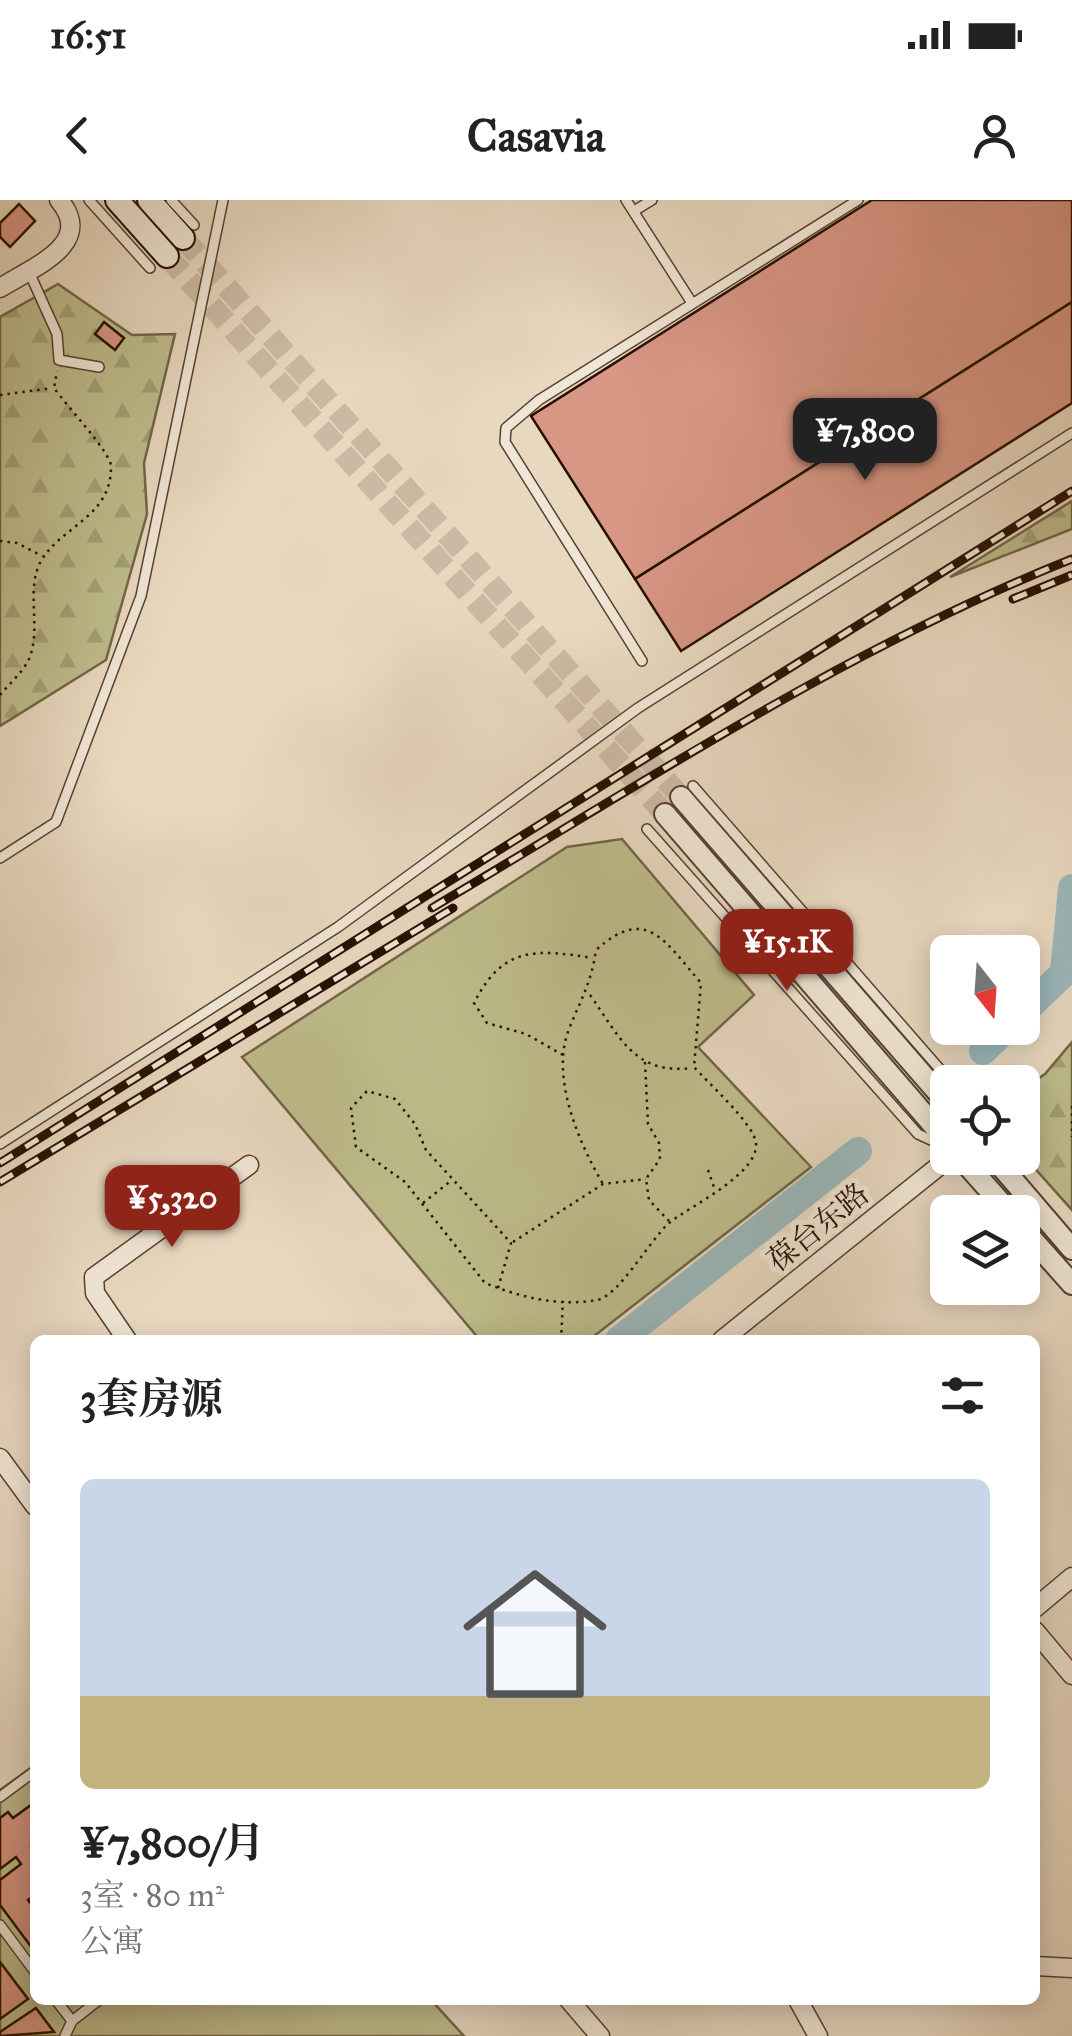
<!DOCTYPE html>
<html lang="zh">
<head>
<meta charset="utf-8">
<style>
	:root { --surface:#fff; --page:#f6f6f6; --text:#222; --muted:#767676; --line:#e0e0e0; --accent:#8f2418 }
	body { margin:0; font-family:"IM FELL Great Primer","Noto Serif SC",serif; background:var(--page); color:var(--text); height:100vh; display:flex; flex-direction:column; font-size:38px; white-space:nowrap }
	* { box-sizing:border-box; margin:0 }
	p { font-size:32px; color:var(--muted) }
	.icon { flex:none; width:55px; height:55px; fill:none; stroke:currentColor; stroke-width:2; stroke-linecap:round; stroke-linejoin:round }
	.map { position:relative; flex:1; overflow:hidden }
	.side { position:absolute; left:30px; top:1135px; width:1010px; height:670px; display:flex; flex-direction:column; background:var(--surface); border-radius:15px; box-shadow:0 5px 25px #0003 }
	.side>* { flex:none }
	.needle { width:65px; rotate:163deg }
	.fabs { position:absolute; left:930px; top:735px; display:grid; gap:20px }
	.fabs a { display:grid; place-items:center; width:110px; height:110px; border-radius:15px; background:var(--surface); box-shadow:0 5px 25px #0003; font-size:50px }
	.price { position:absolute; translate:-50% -85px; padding:0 22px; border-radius:20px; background:var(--accent); color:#fff; font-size:32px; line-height:65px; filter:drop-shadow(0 2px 5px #0008) }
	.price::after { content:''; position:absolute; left:50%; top:60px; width:30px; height:22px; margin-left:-15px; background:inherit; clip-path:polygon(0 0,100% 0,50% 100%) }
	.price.current { background:#222; color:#fff }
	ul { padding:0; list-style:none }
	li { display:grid; align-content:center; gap:20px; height:530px; padding:0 50px }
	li+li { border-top:2px solid var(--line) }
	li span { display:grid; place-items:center; height:310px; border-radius:15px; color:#555 }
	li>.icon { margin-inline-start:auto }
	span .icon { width:180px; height:180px; fill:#fffc; stroke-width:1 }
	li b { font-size:42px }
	h2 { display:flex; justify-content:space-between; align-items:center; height:120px; padding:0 50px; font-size:42px }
	.status { display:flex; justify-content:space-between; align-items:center; height:70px; padding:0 50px; background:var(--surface); direction:ltr }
	.status svg { height:28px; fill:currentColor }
	header { display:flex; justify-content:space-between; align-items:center; height:130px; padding:0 50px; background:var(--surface); font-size:45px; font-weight:800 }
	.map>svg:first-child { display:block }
	.forest { fill:url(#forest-firs); stroke:#726647; stroke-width:2.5 }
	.green { fill:#bebc8c; stroke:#726647; stroke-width:2.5 }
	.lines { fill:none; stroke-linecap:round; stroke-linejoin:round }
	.river { stroke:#9bb8bb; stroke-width:28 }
	.building { fill:#d89684; stroke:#260f02; stroke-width:2.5 }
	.secondary-tunnel { stroke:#cbbaa3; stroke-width:22; stroke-dasharray:22 11; stroke-linecap:butt }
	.service-casing { stroke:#564131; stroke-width:12 }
	.minor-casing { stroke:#564131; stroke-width:21 }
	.tertiary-casing { stroke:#564131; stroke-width:24 }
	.secondary-casing { stroke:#260f02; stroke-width:26 }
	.path { stroke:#260f02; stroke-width:2.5; stroke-dasharray:2.5 5; stroke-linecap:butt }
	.service { stroke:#f0e6d5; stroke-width:9 }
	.minor { stroke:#f0e6d5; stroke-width:18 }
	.tertiary { stroke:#f0e6d5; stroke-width:20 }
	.secondary { stroke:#f0e6d5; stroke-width:22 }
	.rail-casing { stroke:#260f02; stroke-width:9 }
	.rail { stroke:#f0e6d5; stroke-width:5; stroke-dasharray:15; stroke-linecap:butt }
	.labels { text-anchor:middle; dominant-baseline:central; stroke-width:10; stroke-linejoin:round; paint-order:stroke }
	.street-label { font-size:30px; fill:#260f02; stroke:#f0e6d5 }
</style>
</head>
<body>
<div class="status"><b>16:51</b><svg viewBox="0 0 49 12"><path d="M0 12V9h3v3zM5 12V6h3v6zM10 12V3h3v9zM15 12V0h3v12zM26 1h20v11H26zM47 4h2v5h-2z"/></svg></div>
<header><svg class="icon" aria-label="back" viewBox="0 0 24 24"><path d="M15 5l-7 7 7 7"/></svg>Casavia<svg class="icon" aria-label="person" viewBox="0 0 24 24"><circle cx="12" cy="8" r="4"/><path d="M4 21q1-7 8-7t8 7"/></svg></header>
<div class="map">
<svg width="1072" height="1836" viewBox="0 0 1072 1836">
	<defs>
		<pattern id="forest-firs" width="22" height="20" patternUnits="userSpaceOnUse" patternTransform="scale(2.5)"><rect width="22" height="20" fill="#bebc8c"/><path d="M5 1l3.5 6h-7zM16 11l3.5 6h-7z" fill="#a3a077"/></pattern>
	</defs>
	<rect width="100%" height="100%" fill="#e8d8bf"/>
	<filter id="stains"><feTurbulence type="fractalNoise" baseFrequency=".002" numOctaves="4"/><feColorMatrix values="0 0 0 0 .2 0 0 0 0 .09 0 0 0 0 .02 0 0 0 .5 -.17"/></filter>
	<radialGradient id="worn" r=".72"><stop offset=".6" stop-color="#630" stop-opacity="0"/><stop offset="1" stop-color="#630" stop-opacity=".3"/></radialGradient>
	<g class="forest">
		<path d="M 58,84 L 132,135 L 175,134 L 144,263 L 147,314 L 106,460 L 0,526 L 0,117 Z"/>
		<path d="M 1072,301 L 1072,329 L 950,377 Z"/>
		<path d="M 1072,842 L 1072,1010 L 1022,954 L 1023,889 L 1045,874 Z"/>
	</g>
	<g class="green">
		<path d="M 622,639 L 754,795 L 698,847 L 811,967 L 589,1140 L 480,1140 L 242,857 L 567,647 Z"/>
		<path d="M 35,1565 L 35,1800 L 431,1800 L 464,1836 L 0,1836 L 0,1590 Z"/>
	</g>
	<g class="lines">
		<g class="river">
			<path d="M 1022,813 L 1064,773 L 1072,688"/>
			<path d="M 983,851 L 1007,828"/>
			<path d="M 619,1140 L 858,951"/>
		</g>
	</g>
	<g class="building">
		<path d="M 872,0 L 1072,0 L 1072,102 L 635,379 L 531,216 Z"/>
		<path d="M 19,4 L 35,21 L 10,47 L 0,37 L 0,23 Z"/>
		<path d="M 1072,102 L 1072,203 L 681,451 L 635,379 Z"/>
		<path d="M 104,122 L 124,138 L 115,150 L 95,134 Z"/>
		<path d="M 35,1602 L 35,1643 L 31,1646 L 35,1652 L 35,1695 L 28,1700 L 35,1709 L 35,1752 L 0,1705 L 0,1680 L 21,1664 L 16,1657 L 0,1669 L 0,1618 L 8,1612 L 13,1618 Z"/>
		<path d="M 0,1762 L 28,1799 L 0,1819 Z"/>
		<path d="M 36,1808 L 54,1832 L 0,1836 L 0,1832 Z"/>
	</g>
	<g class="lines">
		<g class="secondary-tunnel">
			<path d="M 183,38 L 681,597"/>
			<path d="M 167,56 L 665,614"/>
		</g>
		<g class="service-casing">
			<g id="service">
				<path d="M 89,0 L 150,68"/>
				<path d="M 171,0 L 194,25"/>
				<path d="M 626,0 L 692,103"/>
				<path d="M 634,11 L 652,0"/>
				<path d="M 29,72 L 57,134 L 59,160 L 99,167"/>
				<path d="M 642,461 L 505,242 L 506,228 L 539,200 L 858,0"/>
				<path d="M 693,586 L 951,882"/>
				<path d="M 647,629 L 918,934 L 944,946"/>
				<path d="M 0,658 L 56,622 L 141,396 L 223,0"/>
				<path d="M 0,944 L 338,727 L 638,508 L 1072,233"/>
				<path d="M 0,1597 L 35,1571"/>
				<path d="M 0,1725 L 35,1772"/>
				<path d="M 56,1800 L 72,1821"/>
				<path d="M 65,1836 L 72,1821 L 99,1800"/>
			</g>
		</g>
		<g class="minor-casing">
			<g id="minor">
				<path d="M 0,88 C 33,67 96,44 59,0"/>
				<path d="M 127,1140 L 95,1093 L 94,1077 L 249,965"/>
				<path d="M 722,1140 L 949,958"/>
				<path d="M 0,1258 L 35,1306"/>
				<path d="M 1035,1408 L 1072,1377"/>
				<path d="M 1035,1431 L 1072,1475"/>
				<path d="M 1035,1766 L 1072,1768"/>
				<path d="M 569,1800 L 600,1836"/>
				<path d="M 798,1800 L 818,1836"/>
			</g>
		</g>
		<g class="tertiary-casing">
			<g id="tertiary">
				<path d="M 681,597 L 948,904"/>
				<path d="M 665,614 L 948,942"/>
				<path d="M 961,958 L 1009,1012"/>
				<path d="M 994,958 L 1072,1049"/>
				<path d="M 1022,1028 L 1072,1084"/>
			</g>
		</g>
		<g class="secondary-casing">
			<g id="secondary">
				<path d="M 117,0 L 167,56"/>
				<path d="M 149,0 L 183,38"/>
			</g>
		</g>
		<g class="path">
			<path d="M 0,195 L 52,188"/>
			<path d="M 0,341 L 17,343 L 42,356"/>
			<path d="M 0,495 C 9,484 23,472 29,459 C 42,428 25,390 41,361 C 61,326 112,317 111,266 C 111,253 65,204 54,188 L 57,171"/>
			<path d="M 590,795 C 620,837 634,875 692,868"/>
			<path d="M 563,855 L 526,834 L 487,823 L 474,803 C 503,746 535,749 593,758"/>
			<path d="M 645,862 L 648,924 L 659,943 L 660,959 L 646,979 L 649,1000 L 669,1021"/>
			<path d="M 1072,906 L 1072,937"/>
			<path d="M 708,970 L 715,990"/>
			<path d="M 423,1003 L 452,980"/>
			<path d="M 513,1042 L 603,984 L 646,979"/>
			<path d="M 498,1088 L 511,1043 L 426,950 L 415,924 L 395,899 L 367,891 L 351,908 L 356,947 L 405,982 L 485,1083 C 520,1097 559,1107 597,1100 C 618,1097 650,1040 669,1023 C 690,1006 759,974 756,943 C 754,924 708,883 694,867 L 701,783 C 665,742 647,704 596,750 C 591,784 581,799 569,829 C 550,877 579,943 603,984"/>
			<path d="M 561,1140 L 563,1101"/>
		</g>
		<use href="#service" class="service"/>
		<use href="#minor" class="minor"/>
		<use href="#tertiary" class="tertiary"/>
		<use href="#secondary" class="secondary"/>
		<g class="rail-casing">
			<g id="rail">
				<path d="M 1013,399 L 1072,375"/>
				<path d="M 432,708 C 640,585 847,448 1072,359"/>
				<path d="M 0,963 L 1072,291"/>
				<path d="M 0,982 L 453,708"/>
			</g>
		</g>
		<use href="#rail" class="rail"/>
	</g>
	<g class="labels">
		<g class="street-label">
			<text transform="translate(818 1027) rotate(-39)">葆台东路</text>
		</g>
	</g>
	<rect width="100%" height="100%" filter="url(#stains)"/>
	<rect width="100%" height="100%" fill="url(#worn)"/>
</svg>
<div class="fabs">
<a><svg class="needle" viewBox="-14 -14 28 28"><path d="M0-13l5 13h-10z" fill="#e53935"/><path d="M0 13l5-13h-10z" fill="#767676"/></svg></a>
<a><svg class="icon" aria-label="locate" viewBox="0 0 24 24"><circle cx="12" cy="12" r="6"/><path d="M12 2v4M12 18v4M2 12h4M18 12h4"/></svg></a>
<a><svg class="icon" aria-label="layers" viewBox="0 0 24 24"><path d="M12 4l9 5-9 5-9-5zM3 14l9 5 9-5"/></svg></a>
</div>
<b class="price current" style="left:865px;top:283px">¥7,800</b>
<b class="price" style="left:787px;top:794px">¥15.1K</b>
<b class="price" style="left:172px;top:1050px">¥5,320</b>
<section class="side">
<h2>3套房源<svg class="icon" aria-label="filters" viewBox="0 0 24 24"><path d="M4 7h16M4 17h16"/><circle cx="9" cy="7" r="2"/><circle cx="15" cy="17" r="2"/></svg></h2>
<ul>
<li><span style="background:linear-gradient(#c9d6e8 70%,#c2b280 0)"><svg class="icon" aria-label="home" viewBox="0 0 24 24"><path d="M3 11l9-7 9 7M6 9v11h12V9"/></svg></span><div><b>¥7,800/月</b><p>3室 · 80 m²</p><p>公寓</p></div></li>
</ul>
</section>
</div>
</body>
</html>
